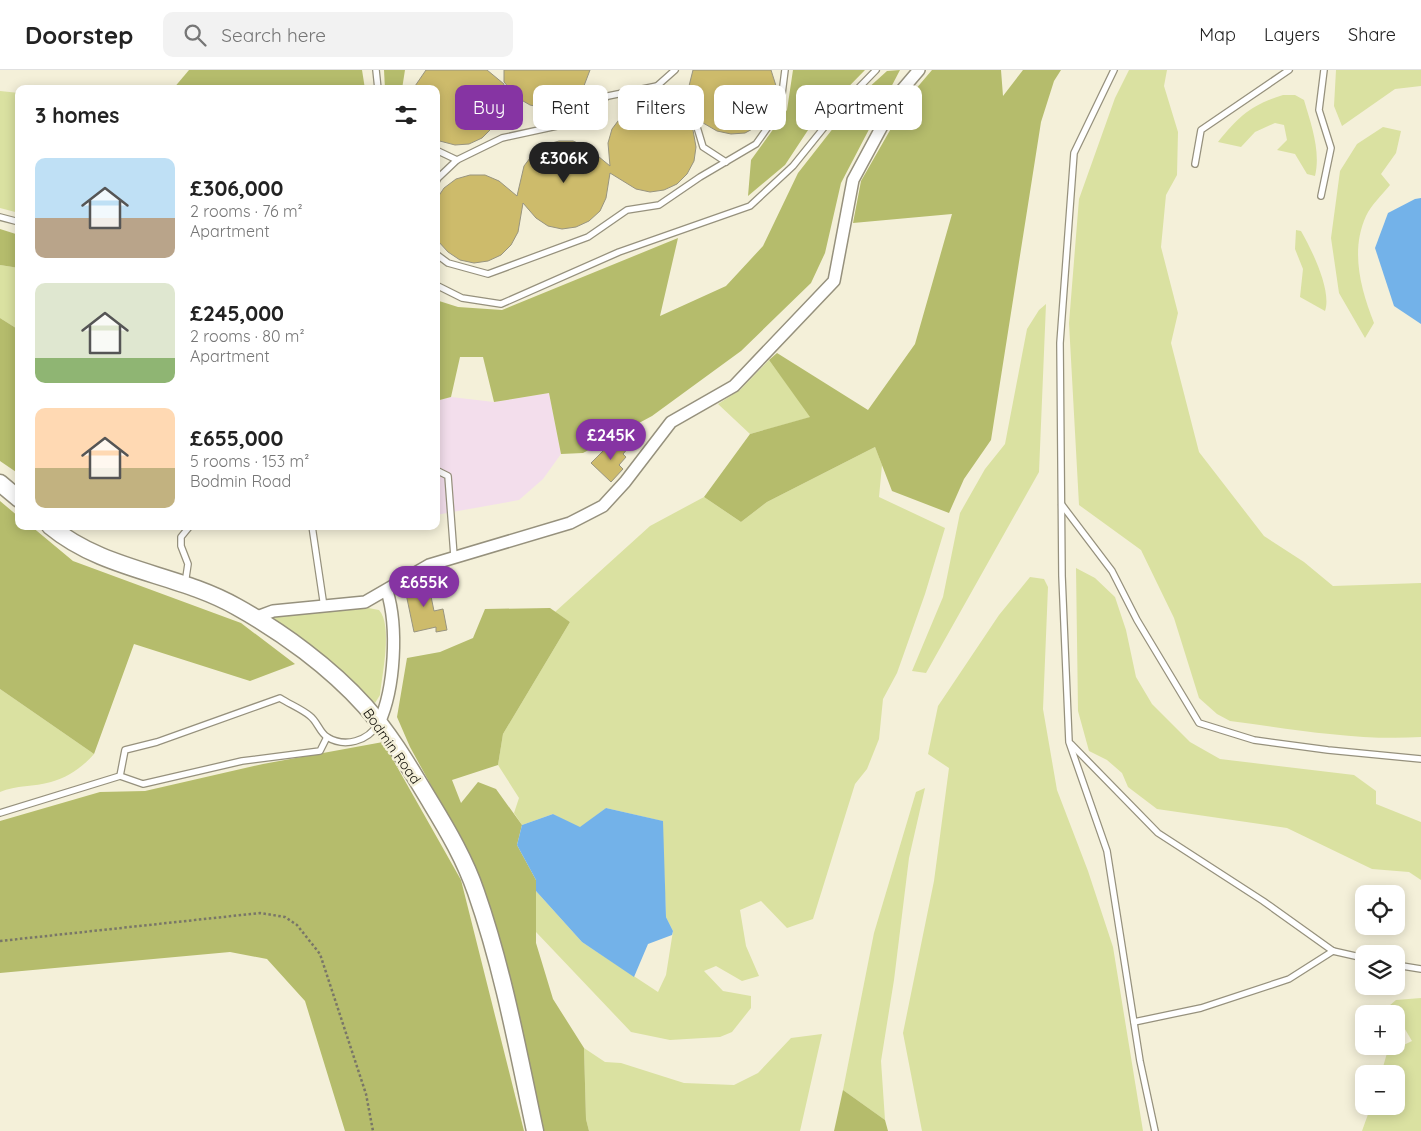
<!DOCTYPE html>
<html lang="en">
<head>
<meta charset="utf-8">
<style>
	:root { --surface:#fff; --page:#f2f2f2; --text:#222; --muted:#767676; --line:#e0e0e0; --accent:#8634a3 }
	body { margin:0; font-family:Quicksand,sans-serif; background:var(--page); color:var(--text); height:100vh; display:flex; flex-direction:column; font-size:19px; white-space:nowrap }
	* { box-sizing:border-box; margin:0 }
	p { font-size:16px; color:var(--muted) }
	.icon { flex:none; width:28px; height:28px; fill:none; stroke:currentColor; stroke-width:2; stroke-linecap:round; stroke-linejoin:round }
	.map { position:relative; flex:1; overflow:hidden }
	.sheet { position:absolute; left:15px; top:15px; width:425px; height:445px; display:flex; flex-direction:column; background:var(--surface); border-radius:10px; box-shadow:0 2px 12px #0003 }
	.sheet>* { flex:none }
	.banner { position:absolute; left:455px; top:15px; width:475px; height:45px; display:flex; gap:10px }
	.buttons { position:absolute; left:1355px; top:815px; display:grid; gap:10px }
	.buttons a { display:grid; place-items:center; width:50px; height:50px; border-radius:10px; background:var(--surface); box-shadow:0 2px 12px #0003; font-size:25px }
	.price { position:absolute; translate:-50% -42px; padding:0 11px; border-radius:18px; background:var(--accent); color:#fff; font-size:16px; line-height:32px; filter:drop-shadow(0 1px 2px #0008) }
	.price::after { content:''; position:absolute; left:50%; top:30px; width:15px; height:11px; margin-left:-8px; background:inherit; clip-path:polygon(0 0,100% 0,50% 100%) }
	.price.current { background:#222; color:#fff }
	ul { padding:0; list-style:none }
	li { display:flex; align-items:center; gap:15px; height:125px; padding:0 20px }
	li span { display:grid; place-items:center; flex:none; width:140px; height:100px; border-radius:10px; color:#555 }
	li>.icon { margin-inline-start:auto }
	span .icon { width:60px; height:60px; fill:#fffc; stroke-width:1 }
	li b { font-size:21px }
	h2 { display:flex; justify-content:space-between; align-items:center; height:60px; padding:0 20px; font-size:21px }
	.chip { padding:0 18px; border-radius:10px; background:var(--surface); box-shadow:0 2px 12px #0003; font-size:18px; line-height:45px }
	.chip.current { background:var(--accent); color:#fff }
	header { display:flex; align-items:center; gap:30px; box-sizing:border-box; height:70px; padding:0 25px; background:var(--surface); border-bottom:1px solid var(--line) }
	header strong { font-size:24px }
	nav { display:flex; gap:28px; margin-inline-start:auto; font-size:18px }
	.search { width:350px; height:45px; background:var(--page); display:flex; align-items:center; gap:12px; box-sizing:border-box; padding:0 18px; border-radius:10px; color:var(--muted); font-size:19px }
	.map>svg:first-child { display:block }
	.industrial { fill:#f3deec }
	.green { fill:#dae1a1 }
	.forest { fill:#b5bc6c }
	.water { fill:#73b2e9 }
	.building { fill:#cdbb6b; stroke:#98947f }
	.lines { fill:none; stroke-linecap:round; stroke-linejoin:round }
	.service-casing { stroke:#96917d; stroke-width:8 }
	.minor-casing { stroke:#96917d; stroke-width:14 }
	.secondary-casing { stroke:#96917d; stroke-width:19 }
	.path { stroke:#797668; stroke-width:2.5; stroke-dasharray:2.5 2.5; stroke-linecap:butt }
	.service { stroke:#fff; stroke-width:5.5 }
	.minor { stroke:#fff; stroke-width:11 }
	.secondary { stroke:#fff; stroke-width:16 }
	.labels { text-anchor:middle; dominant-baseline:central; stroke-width:5; stroke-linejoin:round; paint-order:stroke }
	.street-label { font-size:14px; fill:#110f08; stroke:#f4f0d9 }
</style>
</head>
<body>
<header>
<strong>Doorstep</strong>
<div class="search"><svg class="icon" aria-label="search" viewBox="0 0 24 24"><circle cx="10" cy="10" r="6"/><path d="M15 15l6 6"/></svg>Search here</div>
<nav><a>Map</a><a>Layers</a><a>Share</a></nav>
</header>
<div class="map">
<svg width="1421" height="1061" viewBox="0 0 1421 1061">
	<rect width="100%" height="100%" fill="#f4f0d9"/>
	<path class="industrial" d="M 549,323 L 561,384 L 543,409 L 519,430 L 436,445 L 436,331 L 451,327 L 494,332 Z"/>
	<g class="green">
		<path d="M 1129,0 L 1167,0 L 1164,16 L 1178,62 L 1177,105 L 1166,125 L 1161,177 L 1178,243 L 1171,273 L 1199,382 L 1264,466 L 1304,492 L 1333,516 L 1421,513 L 1421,667 C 1357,671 1293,659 1230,651 L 1217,644 L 1199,628 L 1174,548 L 1141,480 L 1079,435 L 1069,253 L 1079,129 L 1115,28 Z"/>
		<path d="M 1336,0 L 1421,0 L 1421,16 L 1395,19 L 1342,56 L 1334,36 Z"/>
		<path d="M 0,21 L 19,23 L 19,143 L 0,138 Z"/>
		<path d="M 1283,25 L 1295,25 L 1304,30 C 1311,54 1321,81 1315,106 L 1307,104 L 1295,84 L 1277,80 L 1287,70 L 1284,55 L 1275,53 L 1255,62 L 1241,77 L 1218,72 C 1239,46 1251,35 1283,25 Z"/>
		<path d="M 1383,57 L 1401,61 L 1396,83 L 1381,104 L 1390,115 C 1382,125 1371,135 1366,146 C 1350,181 1361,220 1374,253 L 1365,268 L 1339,223 L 1331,168 L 1340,101 L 1357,74 Z"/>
		<path d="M 1296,160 L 1301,161 C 1312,180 1332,221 1325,241 L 1300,227 L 1303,199 L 1295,179 Z"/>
		<path d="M 0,195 L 19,198 L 19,260 L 0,248 Z"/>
		<path d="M 1046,234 L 1039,402 L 926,603 L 912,601 L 943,527 L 960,443 L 985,399 L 1005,374 L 1027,259 L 1039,240 Z"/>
		<path d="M 769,290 L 811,347 L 750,364 L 718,334 L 740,320 Z"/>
		<path d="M 875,377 L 882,395 L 879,427 L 945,458 L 925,524 L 897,603 L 883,629 L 879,669 L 867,699 L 855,714 L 813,849 L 787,858 L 761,831 L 740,840 L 746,876 L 759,906 L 742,911 L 716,896 L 704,901 L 723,921 L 751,926 L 751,938 L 732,962 L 720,967 L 670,970 L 631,962 L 536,862 L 536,821 L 582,872 L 658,922 L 666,905 L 673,861 L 666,847 L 662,751 L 606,738 L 580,758 L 553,744 L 522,755 L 514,743 L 519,728 L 498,695 L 503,664 L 570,552 L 555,542 L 650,456 L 704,427 L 741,452 L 767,432 Z"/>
		<path d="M 1076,498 L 1095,508 L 1115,527 L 1126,560 L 1136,607 L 1152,634 L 1190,672 L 1220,689 L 1354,705 L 1376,721 L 1376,734 L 1421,752 L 1421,810 L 1409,802 L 1372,799 L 1287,758 L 1157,739 L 1128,717 L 1122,703 L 1107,690 L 1089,681 L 1078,641 Z"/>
		<path d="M 1030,507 L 1044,509 L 1048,517 L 1043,639 L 1057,720 L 1088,801 L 1113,877 L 1143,1061 L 922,1061 L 903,963 L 934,811 L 949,698 L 928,684 L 938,636 L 999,545 Z"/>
		<path d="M 352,535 L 379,540 C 393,555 382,605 380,625 L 375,633 L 278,556 L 265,543 Z"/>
		<path d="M 0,619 L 94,684 C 84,696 67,708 51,712 C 34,717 16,715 0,722 Z"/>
		<path d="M 925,718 L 909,788 L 894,910 L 881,991 L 885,1050 L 843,1020 L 874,863 L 916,722 Z"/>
		<path d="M 1421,928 L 1421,1061 L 1362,1061 L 1371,1036 L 1396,1036 L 1396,1004 L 1381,1004 L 1387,983 L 1412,971 L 1396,944 L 1382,942 L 1396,930 Z"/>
		<path d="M 822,964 L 800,1061 L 589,1061 L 586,1049 L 584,978 L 605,992 L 621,993 L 684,1013 L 734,1015 L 758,1003 L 791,968 Z"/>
	</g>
	<g class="forest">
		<path d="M 189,0 L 362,0 L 365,19 L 173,19 Z"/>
		<path d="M 384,0 L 405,0 L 402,19 L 385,19 Z"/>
		<path d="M 793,0 L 865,0 L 812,54 L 785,95 L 748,126 L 751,90 L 787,40 Z"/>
		<path d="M 900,0 L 841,113 L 825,183 L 811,213 L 741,281 L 652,346 L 583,383 L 561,384 L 549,323 L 494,332 L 483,287 L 460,287 L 451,327 L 436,331 L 436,230 L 458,237 L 502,240 L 678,168 L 660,246 L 726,216 L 763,176 L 798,103 L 856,29 L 887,1 Z"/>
		<path d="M 932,0 L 1001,0 L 1003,26 L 1023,0 L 1061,0 L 1054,11 L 1041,52 L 991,370 L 964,409 L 949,443 L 892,421 L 875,377 L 767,432 L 741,452 L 704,427 L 750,364 L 810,347 L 769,290 L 777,283 L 868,340 L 915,274 L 952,144 L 853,153 L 861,111 L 909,27 Z"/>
		<path d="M 0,159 L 19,165 L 19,198 L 0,195 Z"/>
		<path d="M 0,248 L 19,260 L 19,404 L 0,391 Z"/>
		<path d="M 0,431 L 19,447 L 19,456 L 31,456 L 73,491 L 241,553 L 295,594 L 250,611 L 134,574 L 94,684 L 0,619 Z"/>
		<path d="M 550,538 L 570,552 L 503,664 L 498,695 L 452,710 L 461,733 L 478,712 L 496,719 L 522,755 L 517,775 L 536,810 L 536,873 L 553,929 L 584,978 L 586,1049 L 589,1061 L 544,1061 L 516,940 L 449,748 L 410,677 L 397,647 L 407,588 L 440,582 L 473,568 L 485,539 Z"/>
		<path d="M 383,672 L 461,810 L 524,1061 L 345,1061 L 305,931 L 267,889 L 230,882 L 0,903 L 0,751 L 100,722 L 145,721 L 263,694 Z"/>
		<path d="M 843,1020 L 885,1050 L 888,1061 L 834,1061 Z"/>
	</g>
	<g class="water">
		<path d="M 1421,128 L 1421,254 L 1394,236 L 1375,178 L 1388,143 L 1415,129 Z"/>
		<path d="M 606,738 L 663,751 L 666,847 L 673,861 L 672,865 L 648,874 L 634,907 L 582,872 L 536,821 L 536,810 L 517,775 L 522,755 L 553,744 L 580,757 Z"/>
	</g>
	<g class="building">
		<path d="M 426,0 L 487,0 L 504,14 L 499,45 L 492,58 L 482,68 L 469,74 L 455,75 L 436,70 L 436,19 L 413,19 Z"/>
		<path d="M 504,0 L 590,0 L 582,21 L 572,31 L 559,37 L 544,38 L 530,35 L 518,28 L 504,12 Z"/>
		<path d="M 693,0 L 771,0 L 777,19 L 775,34 L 768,46 L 758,56 L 745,63 L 731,64 L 717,61 L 691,46 L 689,16 Z"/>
		<path d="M 646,34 L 661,34 L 669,37 L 693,60 L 696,77 L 694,91 L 687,104 L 677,114 L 664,120 L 650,122 L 636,119 L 610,103 L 606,128 L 600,141 L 589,151 L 576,157 L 562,159 L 548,156 L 536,148 L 523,133 L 518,162 L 511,175 L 501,185 L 488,191 L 474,193 L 460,190 L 448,182 L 438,171 L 436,166 L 436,130 L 444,118 L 456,109 L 470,105 L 485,105 L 499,111 L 517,126 L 524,96 L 533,84 L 545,75 L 559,71 L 573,71 L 587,77 L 610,96 L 608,73 L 612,59 L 621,47 L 633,38 Z"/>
		<path d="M 622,369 L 630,376 L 623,384 L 626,387 L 619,395 L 623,399 L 611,412 L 591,393 L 606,378 L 610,382 Z"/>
		<path d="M 427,507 L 434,541 L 443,539 L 447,560 L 436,562 L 436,557 L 414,562 L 405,519 L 410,518 L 409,515 L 420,509 Z"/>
	</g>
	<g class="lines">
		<g class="service-casing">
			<g id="service">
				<path d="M 376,0 L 378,19"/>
				<path d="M 1114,0 L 1074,83 L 1060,273 L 1062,506 L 1069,672 L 1107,781 L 1140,991 L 1155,1061"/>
				<path d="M 657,16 L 679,42 L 697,57 L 703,77 L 726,92"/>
				<path d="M 436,80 L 457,90"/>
				<path d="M 1195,94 L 1201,60 L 1289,0"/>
				<path d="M 436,112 L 438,108 L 457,90 L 502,68 L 557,56 L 608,26 L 657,16 L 675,0"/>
				<path d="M 1321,126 L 1331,78 L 1319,40 L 1324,0"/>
				<path d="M 0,147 L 19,152"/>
				<path d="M 436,184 L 448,193 L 488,204 L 588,167 L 627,140 L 659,135 L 700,107 L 756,74 L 780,40 L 785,0"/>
				<path d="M 436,215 L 462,228 L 501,234 L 619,182 L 750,136 L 793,96 L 843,34 L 876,0"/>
				<path d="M 436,400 L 448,406 L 454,486"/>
				<path d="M 1062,435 L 1112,501 L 1137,550 L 1199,653 L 1254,670 L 1328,680 L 1421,689"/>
				<path d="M 312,456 L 324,537"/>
				<path d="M 185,514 L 188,494 L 181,476 L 181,467 L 190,456"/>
				<path d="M 1071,674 L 1158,763 L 1263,831 L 1333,881 L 1364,888"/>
				<path d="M 120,706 L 125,680 L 157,672 L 280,628 C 289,634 302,639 310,646 C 317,651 320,663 327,667 C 345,678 368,671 378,654"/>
				<path d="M 0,743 L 120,706 L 143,714 L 242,691 L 320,681 L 327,667"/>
				<path d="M 1396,895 L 1421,899"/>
				<path d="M 1134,952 L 1201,938 L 1289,909 L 1333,881"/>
			</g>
		</g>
		<g class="minor-casing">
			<g id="minor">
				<path d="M 254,548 L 273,541 L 365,532 L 429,495 L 570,453 L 603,436 L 625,412 L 671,352 L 734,316 L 834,211 L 853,110 L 901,21 L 919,0"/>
				<path d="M 379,653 C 395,618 398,557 387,521"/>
			</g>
		</g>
		<g class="secondary-casing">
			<g id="secondary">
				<path d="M 0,413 L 19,429"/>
				<path d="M 50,456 C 104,501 177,503 237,537 C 282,562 330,597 365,636 C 391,665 411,700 431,733 C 448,761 465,790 476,822 C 503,899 518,981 535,1061"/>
			</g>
		</g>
		<path class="path" d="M 0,871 L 260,843 L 285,847 L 297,855 L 320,884 L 366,1024 L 373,1061"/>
		<use href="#service" class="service"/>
		<use href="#minor" class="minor"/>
		<use href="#secondary" class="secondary"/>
	</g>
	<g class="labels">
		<g class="street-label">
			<text transform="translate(392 676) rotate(55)">Bodmin Road</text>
		</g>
	</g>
</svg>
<div class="buttons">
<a><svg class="icon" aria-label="locate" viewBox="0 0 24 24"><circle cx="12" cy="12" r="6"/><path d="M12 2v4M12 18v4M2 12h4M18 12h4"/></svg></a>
<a><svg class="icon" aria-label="layers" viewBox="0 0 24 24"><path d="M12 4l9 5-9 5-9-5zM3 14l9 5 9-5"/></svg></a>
<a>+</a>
<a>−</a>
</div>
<b class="price current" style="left:564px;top:114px">£306K</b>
<b class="price" style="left:611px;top:391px">£245K</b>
<b class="price" style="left:424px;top:538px">£655K</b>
<div class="banner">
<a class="chip current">Buy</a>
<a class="chip">Rent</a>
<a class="chip">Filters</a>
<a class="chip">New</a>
<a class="chip">Apartment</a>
</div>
<section class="sheet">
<h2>3 homes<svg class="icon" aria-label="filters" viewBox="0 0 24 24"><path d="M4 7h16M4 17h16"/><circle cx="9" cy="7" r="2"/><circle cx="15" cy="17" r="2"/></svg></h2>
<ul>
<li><span style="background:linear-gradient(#bfe0f5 60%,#b9a48a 0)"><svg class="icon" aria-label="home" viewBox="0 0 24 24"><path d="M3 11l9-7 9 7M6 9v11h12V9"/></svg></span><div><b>£306,000</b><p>2 rooms · 76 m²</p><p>Apartment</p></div></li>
<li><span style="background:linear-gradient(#dfe7d0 75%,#8fb573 0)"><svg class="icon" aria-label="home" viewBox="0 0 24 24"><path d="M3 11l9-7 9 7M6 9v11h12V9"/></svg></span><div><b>£245,000</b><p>2 rooms · 80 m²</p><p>Apartment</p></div></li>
<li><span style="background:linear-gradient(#ffd9b3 60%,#c2b280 0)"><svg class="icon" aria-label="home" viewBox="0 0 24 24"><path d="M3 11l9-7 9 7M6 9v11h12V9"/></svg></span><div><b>£655,000</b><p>5 rooms · 153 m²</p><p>Bodmin Road</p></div></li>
</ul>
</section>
</div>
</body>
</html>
